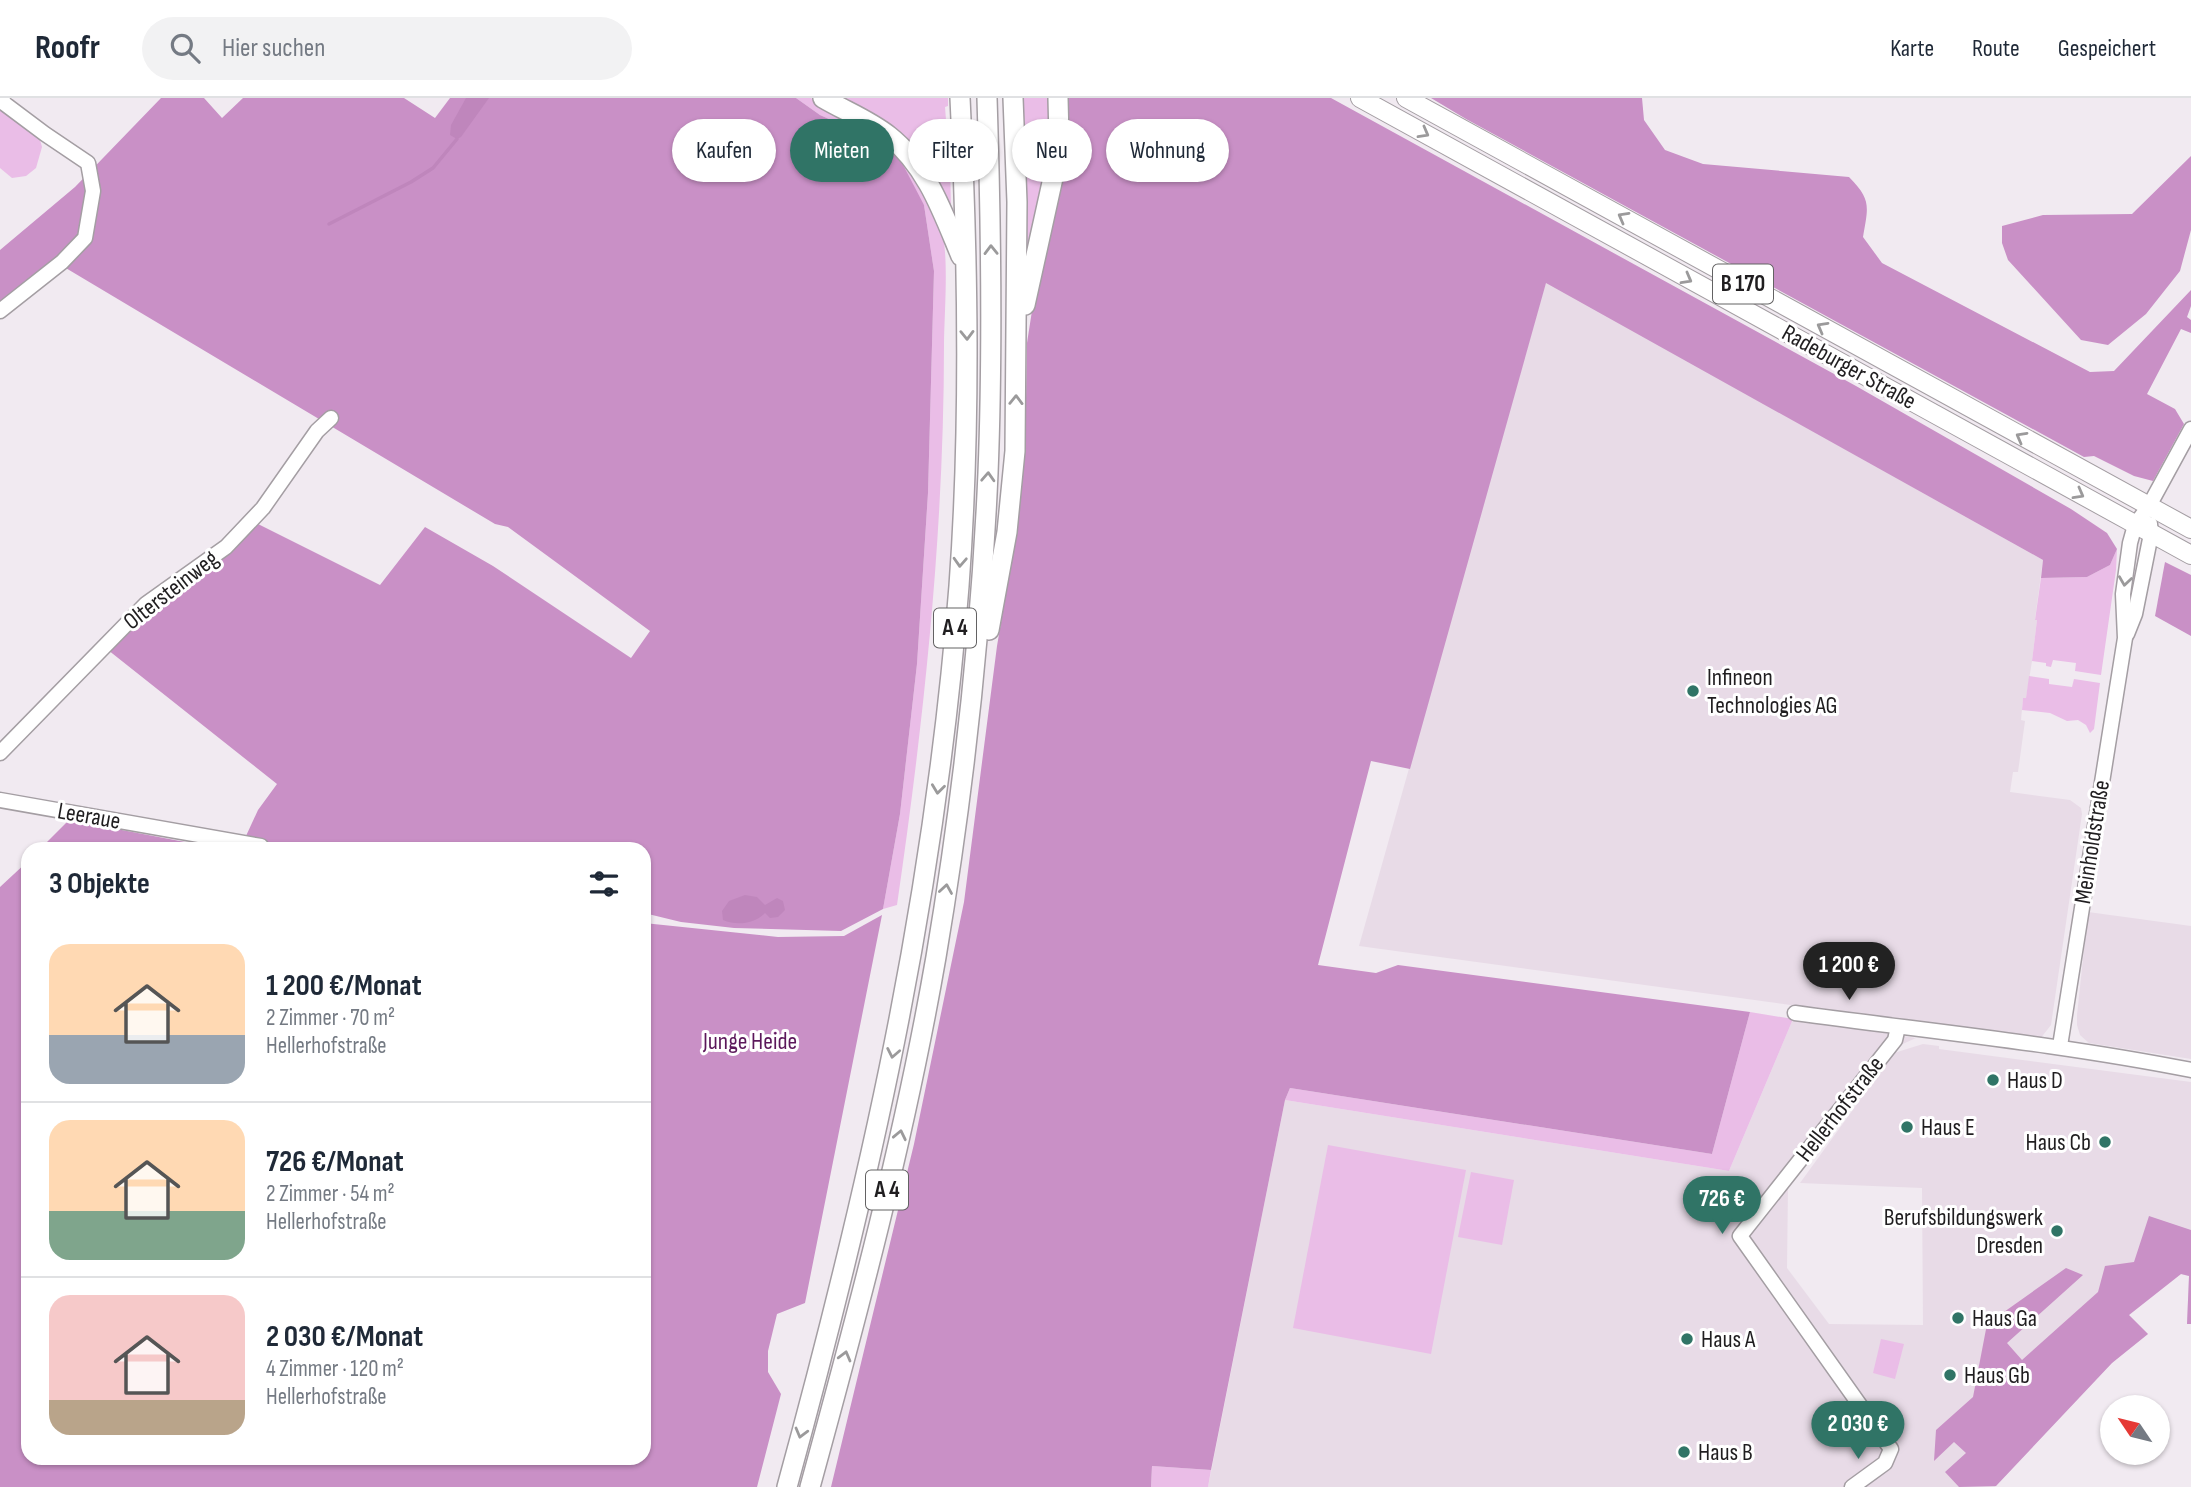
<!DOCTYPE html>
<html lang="de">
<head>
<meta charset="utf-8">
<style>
	:root { --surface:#fff; --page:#f2f2f3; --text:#1f2937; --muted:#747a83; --line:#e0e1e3; --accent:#307466 }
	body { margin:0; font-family:"Sofia Sans Condensed",sans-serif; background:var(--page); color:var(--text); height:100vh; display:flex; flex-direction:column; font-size:26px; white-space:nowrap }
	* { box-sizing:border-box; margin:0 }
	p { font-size:23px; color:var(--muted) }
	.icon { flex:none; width:38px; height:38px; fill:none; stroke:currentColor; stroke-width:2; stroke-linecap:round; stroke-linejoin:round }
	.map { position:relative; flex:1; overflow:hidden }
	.sheet { position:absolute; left:21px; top:744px; width:630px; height:623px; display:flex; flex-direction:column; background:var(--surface); border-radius:21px; box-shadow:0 2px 5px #0004 }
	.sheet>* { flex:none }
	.guide { position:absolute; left:672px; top:21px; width:665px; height:63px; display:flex; gap:14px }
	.needle { width:46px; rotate:305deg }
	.fabs { position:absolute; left:2100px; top:1297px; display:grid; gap:14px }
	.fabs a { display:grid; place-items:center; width:70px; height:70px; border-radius:50%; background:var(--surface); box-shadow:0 2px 5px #0004; font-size:35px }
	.price { position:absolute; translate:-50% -60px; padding:0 16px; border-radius:24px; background:var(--accent); color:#fff; font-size:23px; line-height:46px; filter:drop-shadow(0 2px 4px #0008) }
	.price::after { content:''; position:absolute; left:50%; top:42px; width:21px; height:16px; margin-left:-10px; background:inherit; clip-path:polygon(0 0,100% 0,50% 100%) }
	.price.active { background:#222; color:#fff }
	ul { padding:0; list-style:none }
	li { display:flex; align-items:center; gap:21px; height:175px; padding:0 28px }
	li+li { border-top:2px solid var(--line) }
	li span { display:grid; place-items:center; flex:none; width:196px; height:140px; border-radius:21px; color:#555 }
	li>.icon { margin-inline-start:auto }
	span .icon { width:84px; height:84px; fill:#fffc; stroke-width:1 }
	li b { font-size:30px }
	h2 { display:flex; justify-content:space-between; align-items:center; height:84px; padding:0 28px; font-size:30px }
	.tag { padding:0 24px; border-radius:32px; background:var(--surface); box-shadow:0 2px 5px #0004; font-size:24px; line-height:63px }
	.tag.active { background:var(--accent); color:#fff }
	header { display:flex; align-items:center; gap:42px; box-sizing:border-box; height:98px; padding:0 35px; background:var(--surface); border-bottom:2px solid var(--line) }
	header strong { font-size:33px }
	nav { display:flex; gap:38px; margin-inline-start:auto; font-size:24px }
	.search { width:490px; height:63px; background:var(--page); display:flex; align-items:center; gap:18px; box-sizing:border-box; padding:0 24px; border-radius:38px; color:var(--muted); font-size:26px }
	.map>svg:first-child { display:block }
	.built { fill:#e8dbe7 }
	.green { fill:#eabde7 }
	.forest { fill:#c990c6 }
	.water { fill:#bf86bc }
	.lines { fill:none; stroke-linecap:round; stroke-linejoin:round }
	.stream { stroke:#bf86bc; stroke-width:3.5 }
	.minor-casing { stroke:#a49ea3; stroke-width:17 }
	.major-casing { stroke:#a49ea3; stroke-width:20 }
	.highway-casing { stroke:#a49ea3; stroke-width:22 }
	.minor { stroke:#fff; stroke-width:14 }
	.major { stroke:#fff; stroke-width:18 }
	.highway { stroke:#fff; stroke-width:19 }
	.oneway { stroke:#9b9a9b }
	.poi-dot { fill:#307466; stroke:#fff; stroke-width:2.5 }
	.labels { text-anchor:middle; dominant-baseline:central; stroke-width:6; stroke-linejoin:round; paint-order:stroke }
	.shield { fill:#fff; stroke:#636263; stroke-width:2 }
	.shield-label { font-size:23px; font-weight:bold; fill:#201e20 }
	.street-label { font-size:24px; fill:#201e20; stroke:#fff }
	.poi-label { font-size:24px; fill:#201e20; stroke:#fff; text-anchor:start }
	.park-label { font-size:24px; fill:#5b175a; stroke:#fff }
</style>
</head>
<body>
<header>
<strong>Roofr</strong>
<div class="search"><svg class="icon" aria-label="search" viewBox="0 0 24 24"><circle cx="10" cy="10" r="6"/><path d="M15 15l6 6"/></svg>Hier suchen</div>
<nav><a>Karte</a><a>Route</a><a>Gespeichert</a></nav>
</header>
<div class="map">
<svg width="2191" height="1389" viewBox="0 0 2191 1389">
	<rect width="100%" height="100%" fill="#f1eaf1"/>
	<g class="built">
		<path d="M 1546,184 L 2043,462 L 2035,521 L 2037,522 L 2032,563 L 2026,600 L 2023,600 L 2021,622 L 2025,623 L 2018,674 L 2013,674 L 2010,694 L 2070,702 L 2081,710 L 2082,716 L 2051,927 L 2040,941 L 1359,848 Z"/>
		<path d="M 2088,814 L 2191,828 L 2191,961 L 2089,945 L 2080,937 L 2077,927 L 2077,917 Z"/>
		<path d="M 1793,921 L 1916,940 L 1896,949 L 1788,1089 L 1787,1170 L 1829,1226 L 1923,1227 L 1922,1090 L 1800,1085 L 1894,955 L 1923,946 L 1939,948 L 1939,951 L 2191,984 L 2191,1226 L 2187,1226 L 2189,1178 L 2181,1176 L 2129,1217 L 2148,1236 L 2112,1265 L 1995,1389 L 1208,1389 L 1285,1002 L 1729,1073 Z"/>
	</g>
	<g class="green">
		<path d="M 796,0 L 811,0 C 840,19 875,34 901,56 C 909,63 935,114 940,126 C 950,152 944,217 944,247 C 944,435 924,622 897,807 L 883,811 L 900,716 L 917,566 L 928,395 L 934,173 L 924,107 L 875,42 L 820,17 Z"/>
		<path d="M 837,0 L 948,0 L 948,8 L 945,9 L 946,22 L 949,22 L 951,110 L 938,87 Z"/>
		<path d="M 1020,0 L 1054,0 L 1053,33 L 1026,170 Z"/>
		<path d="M 0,6 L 39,38 L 42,49 L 36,70 L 26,78 L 12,80 L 0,70 Z"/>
		<path d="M 2117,451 L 2116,472 L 2101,577 L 2075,573 L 2076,565 L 2053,562 L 2051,569 L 2046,568 L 2046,565 L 2032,563 L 2037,522 L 2035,522 L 2041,480 L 2087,479 L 2110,467 Z"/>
		<path d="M 2029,578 L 2049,581 L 2049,586 L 2072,589 L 2074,581 L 2100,585 L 2094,631 L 2090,635 L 2086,627 L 2078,622 L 2067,623 L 2050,615 L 2022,612 L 2023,600 L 2026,600 Z"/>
		<path d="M 1750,914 L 1793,921 L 1729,1073 L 1285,1002 L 1290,990 L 1712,1056 Z"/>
		<path d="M 1328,1047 L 1466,1072 L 1431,1256 L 1293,1230 Z"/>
		<path d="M 1471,1074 L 1514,1082 L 1502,1147 L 1458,1139 Z"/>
		<path d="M 1881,1241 L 1904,1246 L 1895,1281 L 1873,1275 Z"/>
		<path d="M 1152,1368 L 1211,1372 L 1208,1389 L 1151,1389 Z"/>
	</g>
	<g class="forest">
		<path d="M 161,0 L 204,0 L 222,20 L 243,0 L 404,0 L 435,20 L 450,0 L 796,0 L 820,17 L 875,42 L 901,63 L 924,107 L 934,173 L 928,395 L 917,566 L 900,716 L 883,811 L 841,833 L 734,830 L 681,824 L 644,815 L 644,751 L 240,751 L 258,712 L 277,686 L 108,552 L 258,426 L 380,487 L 425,429 L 493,468 L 631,560 L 650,533 L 508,429 L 495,426 L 54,163 L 0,206 L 0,152 L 75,89 Z"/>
		<path d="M 1065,0 L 1331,0 L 1856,288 L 2071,411 L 2107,435 L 2117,451 L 2110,467 L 2087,479 L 2041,480 L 2043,462 L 1546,185 L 1410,671 L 1371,663 L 1318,867 L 1376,875 L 1398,867 L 1750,914 L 1712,1056 L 1290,990 L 1285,1002 L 1211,1372 L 1152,1368 L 1151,1389 L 831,1389 L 914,1046 L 964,804 L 997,548 L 1016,436 L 1025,356 L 1027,245 Z"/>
		<path d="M 1431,0 L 1642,0 L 1644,22 L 1665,52 L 1703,66 L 1849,79 C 1872,102 1868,109 1863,139 L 1882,165 L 2090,274 L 2114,273 L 2191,192 L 2191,208 L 2187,219 L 2191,222 L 2191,235 L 2181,231 L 2147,296 L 2175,311 L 2184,326 L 2153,383 L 2134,378 L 2094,358 L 2084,359 L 1466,21 Z"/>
		<path d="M 2191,58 L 2191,132 L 2180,173 L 2146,216 L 2108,247 L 2081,242 L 2008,162 L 2002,145 L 2002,128 L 2043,117 L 2132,116 Z"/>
		<path d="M 2165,464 L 2191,477 L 2191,538 L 2155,518 Z"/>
		<path d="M 69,722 L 222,751 L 40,751 Z"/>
		<path d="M 28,763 L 28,1360 L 644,1360 L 644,825 L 778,839 L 844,838 L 882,817 L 805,1205 L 777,1216 L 768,1253 L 768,1274 L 781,1296 L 757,1389 L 0,1389 L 0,789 Z"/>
		<path d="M 2149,1118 L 2191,1132 L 2191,1226 L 2187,1226 L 2189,1178 L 2181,1176 L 2129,1217 L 2148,1236 L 2112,1265 L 1996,1388 L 1959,1389 L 1945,1374 L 1966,1355 L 1954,1344 L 1934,1363 L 1936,1332 L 1973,1299 L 1987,1226 L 2066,1170 L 2083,1177 L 2007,1245 L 2022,1262 L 2098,1194 L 2105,1168 L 2134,1164 Z"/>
	</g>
	<g class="water">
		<path d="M 466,0 L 489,0 L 461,39 L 457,41 L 450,37 L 451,27 Z"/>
		<path d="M 745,797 L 757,799 L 765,807 L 777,800 L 783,803 L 785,812 L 778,819 L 770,820 L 765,815 C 754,826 737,828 723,822 L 722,813 L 729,803 Z"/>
	</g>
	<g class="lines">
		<path class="stream" d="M 329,126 L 411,84 L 433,70 L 457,41"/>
		<g class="minor-casing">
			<g id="minor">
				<path d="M 0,213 L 62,164 L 85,140 L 93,93 L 88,65 L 45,36 L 5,6 L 1,0"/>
				<path d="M 2127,536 L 2135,516 L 2151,436 L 2150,426"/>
				<path d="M 0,655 L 146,506 L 226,449 L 263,410 L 317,333 L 331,320"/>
				<path d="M 0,702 L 261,748"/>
				<path d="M 1795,915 C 1927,933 2060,946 2191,972"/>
				<path d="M 2060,948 L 2125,540 L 2123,496 L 2130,445 L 2135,427 L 2149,408 L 2191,331"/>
				<path d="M 1852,1389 L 1885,1365 L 1891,1351 L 1740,1138 L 1895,942 L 1898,929"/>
			</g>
		</g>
		<g class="major-casing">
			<g id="major">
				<path d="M 1360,0 L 2191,457"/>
				<path d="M 1406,0 L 2191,431"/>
			</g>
		</g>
		<g class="highway-casing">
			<g id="highway">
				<path d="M 823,0 C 845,13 869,22 889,38 C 927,68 943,115 961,158"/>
				<path d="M 1025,207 L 1053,80 L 1059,40 L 1058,0"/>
				<path d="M 989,532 L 1007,434 L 1015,353 L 1017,104 L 1013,0"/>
				<path d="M 787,1389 C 869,1090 935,798 959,488 C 971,326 968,162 960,0"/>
				<path d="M 810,1389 C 858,1214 905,1038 936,859 C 963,699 981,537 988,375 C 993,250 991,125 987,0"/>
			</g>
		</g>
		<use href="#minor" class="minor"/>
		<use href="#major" class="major"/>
		<use href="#highway" class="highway"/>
	</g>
	<defs><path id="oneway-chevron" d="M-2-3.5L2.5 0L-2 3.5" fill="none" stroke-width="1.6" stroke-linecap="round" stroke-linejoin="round" transform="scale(1.75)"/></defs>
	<g class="oneway">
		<use href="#oneway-chevron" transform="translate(1424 35) rotate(29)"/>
		<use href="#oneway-chevron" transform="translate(1623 119) rotate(-151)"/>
		<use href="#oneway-chevron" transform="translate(991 152) rotate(-91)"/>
		<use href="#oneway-chevron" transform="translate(1687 181) rotate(29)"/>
		<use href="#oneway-chevron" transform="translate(1822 229) rotate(-151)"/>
		<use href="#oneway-chevron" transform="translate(967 237) rotate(89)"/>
		<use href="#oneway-chevron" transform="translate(1016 302) rotate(-89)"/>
		<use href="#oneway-chevron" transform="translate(2021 339) rotate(-151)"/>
		<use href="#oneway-chevron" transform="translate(988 379) rotate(-87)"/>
		<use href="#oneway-chevron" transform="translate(2079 396) rotate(29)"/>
		<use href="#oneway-chevron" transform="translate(960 464) rotate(93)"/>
		<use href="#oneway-chevron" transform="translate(2125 483) rotate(98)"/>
		<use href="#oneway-chevron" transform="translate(938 691) rotate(97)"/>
		<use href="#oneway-chevron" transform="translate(946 791) rotate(-81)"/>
		<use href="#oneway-chevron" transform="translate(893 955) rotate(101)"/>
		<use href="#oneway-chevron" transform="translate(900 1037) rotate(-78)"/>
		<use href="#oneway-chevron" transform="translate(845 1258) rotate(-75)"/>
		<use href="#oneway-chevron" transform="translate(801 1335) rotate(105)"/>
	</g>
	<g class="poi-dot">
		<circle cx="1693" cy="593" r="7"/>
		<circle cx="1993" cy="982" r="7"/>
		<circle cx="1907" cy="1029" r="7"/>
		<circle cx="2105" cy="1044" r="7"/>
		<circle cx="2057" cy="1133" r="7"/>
		<circle cx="1958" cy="1220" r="7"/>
		<circle cx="1687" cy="1241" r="7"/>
		<circle cx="1950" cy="1277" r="7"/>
		<circle cx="1684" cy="1354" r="7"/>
	</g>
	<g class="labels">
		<g class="shield">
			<rect x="1713" y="166.5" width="60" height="39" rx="5"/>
			<rect x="934" y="510.5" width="42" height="39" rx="5"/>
			<rect x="866" y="1072.5" width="42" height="39" rx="5"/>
		</g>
		<g class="shield-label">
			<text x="1743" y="186">B 170</text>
			<text x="955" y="530">A 4</text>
			<text x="887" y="1092">A 4</text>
		</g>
		<g class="street-label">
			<text transform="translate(1849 269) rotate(29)">Radeburger Straße</text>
			<text transform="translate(171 492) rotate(-38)">Oltersteinweg</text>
			<text transform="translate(89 718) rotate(10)">Leeraue</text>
			<text transform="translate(2092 744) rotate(-81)">Meinholdstraße</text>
			<text transform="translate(1840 1011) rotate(-52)">Hellerhofstraße</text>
		</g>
		<g class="poi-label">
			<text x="1707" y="579">Infineon<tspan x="1707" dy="28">Technologies AG</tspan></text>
			<text x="2007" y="982">Haus D</text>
			<text x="1921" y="1029">Haus E</text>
			<text x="2091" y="1044" text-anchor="end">Haus Cb</text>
			<text x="2043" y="1119" text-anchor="end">Berufsbildungswerk<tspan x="2043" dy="28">Dresden</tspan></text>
			<text x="1972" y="1220">Haus Ga</text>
			<text x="1701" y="1241">Haus A</text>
			<text x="1964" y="1277">Haus Gb</text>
			<text x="1698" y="1354">Haus B</text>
		</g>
		<g class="park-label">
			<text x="750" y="943">Junge Heide</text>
		</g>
	</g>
</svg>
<div class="fabs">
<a><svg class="needle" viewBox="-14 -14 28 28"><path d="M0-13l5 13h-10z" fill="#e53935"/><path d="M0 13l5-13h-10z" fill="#747a83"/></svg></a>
</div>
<b class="price active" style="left:1849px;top:904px">1 200 €</b>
<b class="price" style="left:1722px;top:1138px">726 €</b>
<b class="price" style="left:1858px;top:1363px">2 030 €</b>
<div class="guide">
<a class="tag">Kaufen</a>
<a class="tag active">Mieten</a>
<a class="tag">Filter</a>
<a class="tag">Neu</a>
<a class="tag">Wohnung</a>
</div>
<section class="sheet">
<h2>3 Objekte<svg class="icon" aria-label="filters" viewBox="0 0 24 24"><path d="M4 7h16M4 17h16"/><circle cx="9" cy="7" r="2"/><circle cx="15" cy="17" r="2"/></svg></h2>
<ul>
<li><span style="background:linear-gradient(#ffd9b3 65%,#9aa5b1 0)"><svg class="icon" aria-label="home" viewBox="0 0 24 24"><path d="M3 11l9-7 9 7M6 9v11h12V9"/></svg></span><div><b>1 200 €/Monat</b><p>2 Zimmer · 70 m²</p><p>Hellerhofstraße</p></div></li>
<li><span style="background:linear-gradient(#ffd9b3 65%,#7fa58c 0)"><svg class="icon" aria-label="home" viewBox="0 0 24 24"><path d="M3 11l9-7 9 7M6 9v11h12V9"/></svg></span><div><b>726 €/Monat</b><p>2 Zimmer · 54 m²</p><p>Hellerhofstraße</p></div></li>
<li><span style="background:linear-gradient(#f6c9c9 75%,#b9a48a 0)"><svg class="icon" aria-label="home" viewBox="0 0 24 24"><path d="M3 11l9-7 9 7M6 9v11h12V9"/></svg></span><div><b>2 030 €/Monat</b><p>4 Zimmer · 120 m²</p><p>Hellerhofstraße</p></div></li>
</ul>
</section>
</div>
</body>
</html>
